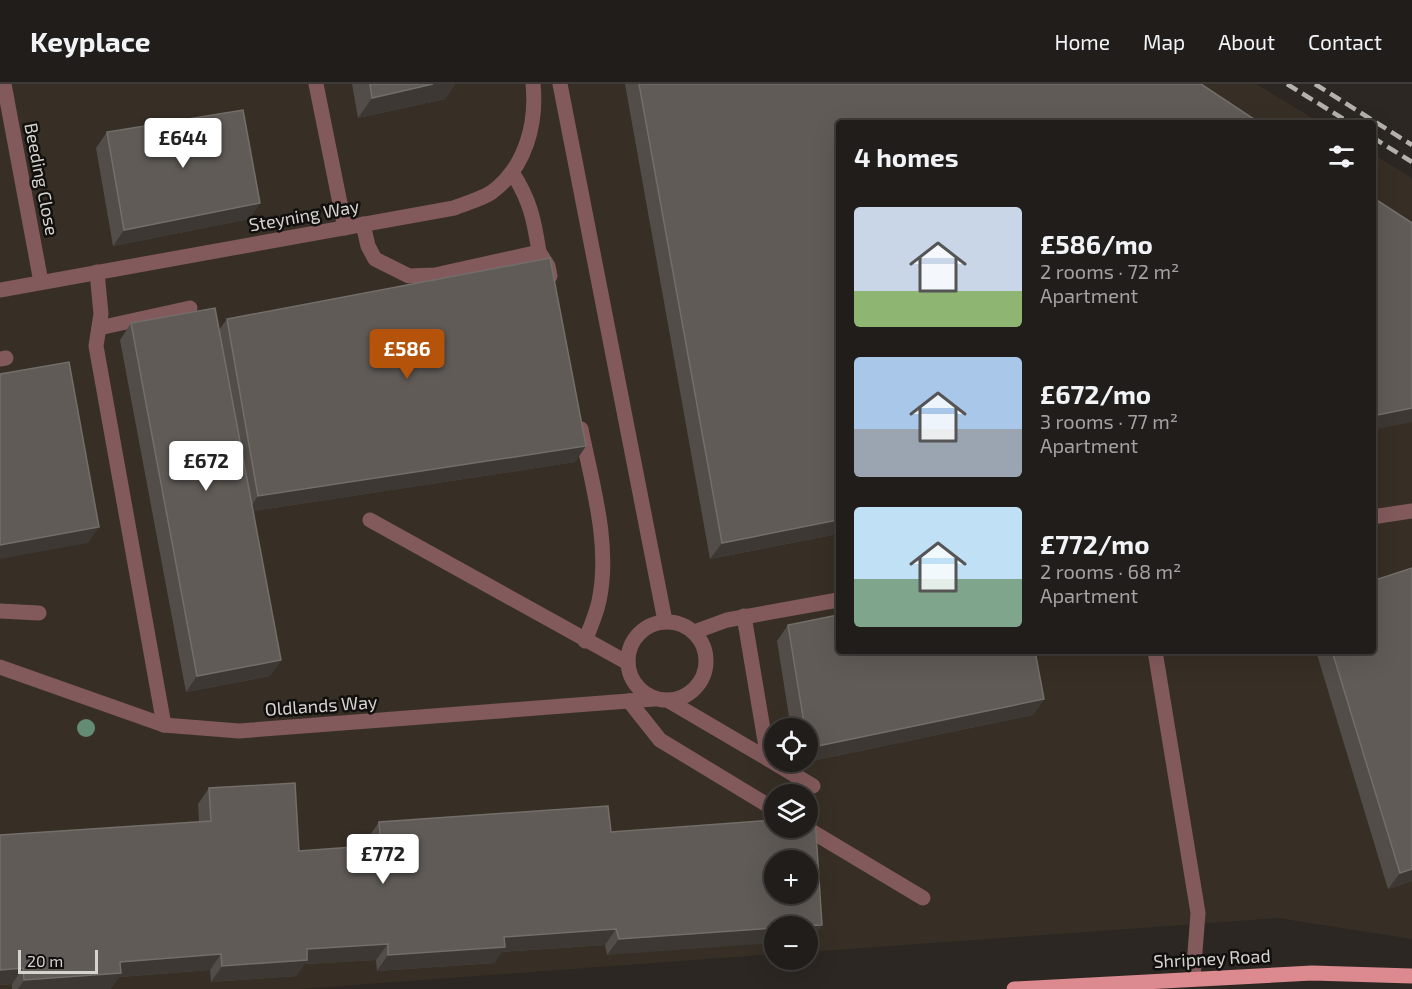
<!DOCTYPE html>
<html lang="en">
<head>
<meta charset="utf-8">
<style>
	:root { --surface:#211d1a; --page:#292623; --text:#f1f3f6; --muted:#a2a2a2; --line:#3e3b39; --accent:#b45309 }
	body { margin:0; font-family:"Exo 2",sans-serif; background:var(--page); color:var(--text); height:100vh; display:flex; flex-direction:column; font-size:22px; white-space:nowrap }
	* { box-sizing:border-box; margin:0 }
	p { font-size:20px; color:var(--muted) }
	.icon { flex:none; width:33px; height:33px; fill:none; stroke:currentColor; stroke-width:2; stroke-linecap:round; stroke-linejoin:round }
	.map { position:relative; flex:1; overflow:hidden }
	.sheet { position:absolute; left:836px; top:36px; width:540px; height:534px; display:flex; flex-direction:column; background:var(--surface); border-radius:6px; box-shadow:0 6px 24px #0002,0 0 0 2px var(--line) }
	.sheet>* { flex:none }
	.buttons { position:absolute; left:764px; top:634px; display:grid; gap:12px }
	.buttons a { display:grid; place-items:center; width:54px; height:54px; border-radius:50%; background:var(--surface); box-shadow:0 6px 24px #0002,0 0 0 2px var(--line); font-size:30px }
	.scale { position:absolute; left:18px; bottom:15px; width:80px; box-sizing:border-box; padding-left:6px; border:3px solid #d6d3cf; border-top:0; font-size:16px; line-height:21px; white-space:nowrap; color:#d6d3cf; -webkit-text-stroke:4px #12100e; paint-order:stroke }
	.price { position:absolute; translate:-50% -51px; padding:0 14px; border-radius:6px; background:#fff; color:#222; font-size:20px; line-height:39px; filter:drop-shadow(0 2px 3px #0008) }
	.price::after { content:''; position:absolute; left:50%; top:36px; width:18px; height:14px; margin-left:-9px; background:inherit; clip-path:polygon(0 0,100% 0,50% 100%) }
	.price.current { background:var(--accent); color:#fff }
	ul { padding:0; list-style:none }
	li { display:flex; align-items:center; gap:18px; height:150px; padding:0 18px }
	li span { display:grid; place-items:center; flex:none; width:168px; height:120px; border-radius:6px; color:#555 }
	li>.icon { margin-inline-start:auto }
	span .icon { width:72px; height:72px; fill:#fffc; stroke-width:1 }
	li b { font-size:26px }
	h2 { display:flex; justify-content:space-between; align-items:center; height:72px; padding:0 18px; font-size:26px }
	header { display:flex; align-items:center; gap:36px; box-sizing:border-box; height:84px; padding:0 30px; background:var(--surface); border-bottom:2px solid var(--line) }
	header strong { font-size:28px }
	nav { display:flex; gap:33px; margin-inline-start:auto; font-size:21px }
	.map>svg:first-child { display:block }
	.built { fill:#372f25; fill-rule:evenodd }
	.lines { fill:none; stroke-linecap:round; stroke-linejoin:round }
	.minor { stroke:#825a5c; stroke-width:15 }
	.major { stroke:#dc898f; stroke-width:15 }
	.rail { stroke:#b5b1ad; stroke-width:4.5; stroke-dasharray:12 6; stroke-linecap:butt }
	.tree { fill:#648b74 }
	.wall { fill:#524d48 }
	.shaded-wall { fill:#3d3833 }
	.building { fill:#605b57; stroke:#736e6a; stroke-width:1.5; fill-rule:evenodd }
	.labels { text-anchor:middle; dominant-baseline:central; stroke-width:5; stroke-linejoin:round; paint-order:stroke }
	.street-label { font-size:18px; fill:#d6d3cf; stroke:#12100e }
</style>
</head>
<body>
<header>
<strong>Keyplace</strong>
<nav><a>Home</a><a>Map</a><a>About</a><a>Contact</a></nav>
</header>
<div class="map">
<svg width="1412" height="905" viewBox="0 0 1412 905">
	<rect width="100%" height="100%" fill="#2c2722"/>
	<path class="built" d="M 0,0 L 1256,0 L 1321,39 L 838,39 L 838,567 L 1372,567 L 1373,70 L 1412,94 L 1412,855 L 1278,834 L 807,868 L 807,843 L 774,843 L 774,870 L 300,905 L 0,905 ZM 774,645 L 807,645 L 807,678 L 774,678 ZM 774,711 L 807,711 L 807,744 L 774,744 ZM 774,777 L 807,777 L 807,810 L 774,810 Z"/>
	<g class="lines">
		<g class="minor">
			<path d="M 4,0 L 41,198"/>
			<path d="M 316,0 L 345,144"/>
			<path d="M 560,0 L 665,537"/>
			<path d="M 363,140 L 368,162 L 375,175 L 409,192 L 435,191 L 539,168 C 534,135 530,116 512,88"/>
			<path d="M 539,168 L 548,182 L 550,192"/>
			<path d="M 97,188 L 101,230 L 96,262 L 164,641"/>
			<path d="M 0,206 L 454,124 C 466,119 482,115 492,108 C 526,83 537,39 533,0"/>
			<path d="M 99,244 L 190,224"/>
			<path d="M 0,275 L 6,274"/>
			<path d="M 581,345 C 592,400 611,461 599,517 C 596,531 590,544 585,557"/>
			<path d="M 1372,433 L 1412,427"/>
			<path d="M 370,436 L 628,579"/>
			<path d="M 0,527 L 39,529"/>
			<circle cx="667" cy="577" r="39"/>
			<path d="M 694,548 L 727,536 L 838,516"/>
			<path d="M 1155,567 L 1198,829 L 1193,894"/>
			<path d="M 0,583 L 164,641 L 239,647 L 654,615"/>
			<path d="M 629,617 L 660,656 L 774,725"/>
			<path d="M 669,617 L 768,675 L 744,532"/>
			<path d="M 768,675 L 813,702"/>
			<path d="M 806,744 L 923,814"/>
		</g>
		<path class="major" d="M 1014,905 L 1312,889 L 1412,892"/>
		<g class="rail">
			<path d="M 1287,0 L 1350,39"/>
			<path d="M 1315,0 L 1412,61"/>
			<path d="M 1372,53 L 1412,78"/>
		</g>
	</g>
	<circle class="tree" cx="86" cy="644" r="9"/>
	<g class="wall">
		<path d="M 352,0 L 455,0 L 445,15 L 358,34 Z"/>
		<path d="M 625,0 L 1201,0 L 838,39 L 838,450 L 710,475 Z"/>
		<path d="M 107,48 L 260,119 L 249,135 L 113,162 L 96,64 Z"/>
		<path d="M 227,235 L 586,362 L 575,378 L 253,427 L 281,576 L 270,592 L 186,608 L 120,256 L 131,239 L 219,246 Z"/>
		<path d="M 788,541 L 1044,615 L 1033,631 L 807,678 L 807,645 L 791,645 L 777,557 Z"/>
		<path d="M 1316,567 L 1372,567 L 1412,797 L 1388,805 Z"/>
		<path d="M 209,704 L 299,767 L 369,762 L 368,754 L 379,738 L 611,748 L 822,841 L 811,857 L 807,857 L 807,843 L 607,871 L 605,861 L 501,868 L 494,879 L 377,887 L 376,876 L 304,880 L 296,892 L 211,898 L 210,886 L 119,893 L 110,905 L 12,905 L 12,900 L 0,901 L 199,738 L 198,720 Z"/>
	</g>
	<g class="shaded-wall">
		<path d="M 433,0 L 455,0 L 445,15 L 358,34 L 372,14 Z"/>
		<path d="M 260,119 L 249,135 L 113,162 L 124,146 Z"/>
		<path d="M 1412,324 L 1412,338 L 1372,346 L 1372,332 Z"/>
		<path d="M 586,362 L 575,378 L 247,428 L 258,412 Z"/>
		<path d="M 838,436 L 838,450 L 710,475 L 722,459 Z"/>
		<path d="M 99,443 L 88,459 L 0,475 L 0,461 Z"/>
		<path d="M 281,576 L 270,592 L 186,608 L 197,592 Z"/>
		<path d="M 1044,615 L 1033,631 L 807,678 L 807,666 L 808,664 Z"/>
		<path d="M 1412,785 L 1412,797 L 1388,805 L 1400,789 Z"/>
		<path d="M 822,841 L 811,857 L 807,857 L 807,843 L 791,843 Z"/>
		<path d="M 774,844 L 774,859 L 607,871 L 619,855 Z"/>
		<path d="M 616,845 L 605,861 L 501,868 L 494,879 L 377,887 L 388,871 L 504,853 Z"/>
		<path d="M 388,860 L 376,876 L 304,880 L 296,892 L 211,898 L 222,882 L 307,865 Z"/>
		<path d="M 221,870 L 210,886 L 119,893 L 110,905 L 18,905 L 24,896 L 120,878 Z"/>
		<path d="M 23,884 L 12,900 L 0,901 L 0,886 Z"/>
	</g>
	<g class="building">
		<path d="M 370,0 L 433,0 L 372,14 Z"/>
		<path d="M 639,0 L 1201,0 L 1260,39 L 838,39 L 838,436 L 722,459 Z"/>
		<path d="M 243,26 L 260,119 L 124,146 L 107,48 Z"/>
		<path d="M 1372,113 L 1412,139 L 1412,324 L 1372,332 Z"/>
		<path d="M 550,174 L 586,362 L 258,412 L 227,235 Z"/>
		<path d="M 215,224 L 281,576 L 197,592 L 131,239 Z"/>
		<path d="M 69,278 L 99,443 L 0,461 L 0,290 Z"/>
		<path d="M 1412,484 L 1412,785 L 1400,789 L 1332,567 L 1372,567 L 1372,497 Z"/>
		<path d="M 838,531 L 838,567 L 1035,567 L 1044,615 L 808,664 L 807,655 L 807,645 L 805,645 L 788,541 Z"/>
		<path d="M 295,699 L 299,767 L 381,761 L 379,738 L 608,722 L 611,748 L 774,736 L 774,744 L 807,744 L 807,733 L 815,733 L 822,841 L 774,843 L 774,844 L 619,855 L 616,845 L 504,853 L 505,863 L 388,871 L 388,860 L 307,865 L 307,876 L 222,882 L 221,870 L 120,878 L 121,889 L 24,896 L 23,884 L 0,886 L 0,751 L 211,737 L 209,704 ZM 774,777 L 807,777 L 807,810 L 774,810 Z"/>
	</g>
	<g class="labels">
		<g class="street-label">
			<text transform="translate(42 95) rotate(79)">Beeding Close</text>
			<text transform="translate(304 131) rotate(-10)">Steyning Way</text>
			<text transform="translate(321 621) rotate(-4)">Oldlands Way</text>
			<text transform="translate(1212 874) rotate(-3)">Shripney Road</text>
		</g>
	</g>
</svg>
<div class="buttons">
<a><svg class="icon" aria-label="locate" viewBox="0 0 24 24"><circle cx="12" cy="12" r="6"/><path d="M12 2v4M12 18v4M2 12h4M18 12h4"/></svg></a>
<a><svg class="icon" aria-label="layers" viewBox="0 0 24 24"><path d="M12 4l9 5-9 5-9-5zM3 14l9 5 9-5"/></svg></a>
<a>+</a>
<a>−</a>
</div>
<div class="scale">20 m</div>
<b class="price" style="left:183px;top:85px">£644</b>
<b class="price current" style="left:407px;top:296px">£586</b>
<b class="price" style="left:206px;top:408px">£672</b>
<b class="price" style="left:383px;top:801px">£772</b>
<section class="sheet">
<h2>4 homes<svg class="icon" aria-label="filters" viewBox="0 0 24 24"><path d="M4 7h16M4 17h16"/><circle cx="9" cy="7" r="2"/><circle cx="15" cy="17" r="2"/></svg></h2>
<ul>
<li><span style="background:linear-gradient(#c9d6e8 70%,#8fb573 0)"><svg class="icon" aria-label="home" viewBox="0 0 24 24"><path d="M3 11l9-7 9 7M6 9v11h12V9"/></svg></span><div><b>£586/mo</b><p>2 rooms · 72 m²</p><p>Apartment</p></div></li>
<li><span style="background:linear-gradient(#a9c7e8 60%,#9aa5b1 0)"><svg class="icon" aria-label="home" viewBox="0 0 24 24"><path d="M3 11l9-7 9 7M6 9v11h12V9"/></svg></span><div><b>£672/mo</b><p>3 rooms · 77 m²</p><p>Apartment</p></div></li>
<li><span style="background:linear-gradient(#bfe0f5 60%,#7fa58c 0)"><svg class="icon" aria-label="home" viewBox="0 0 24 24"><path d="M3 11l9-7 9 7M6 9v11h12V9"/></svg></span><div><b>£772/mo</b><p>2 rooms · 68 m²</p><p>Apartment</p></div></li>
</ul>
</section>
</div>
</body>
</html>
